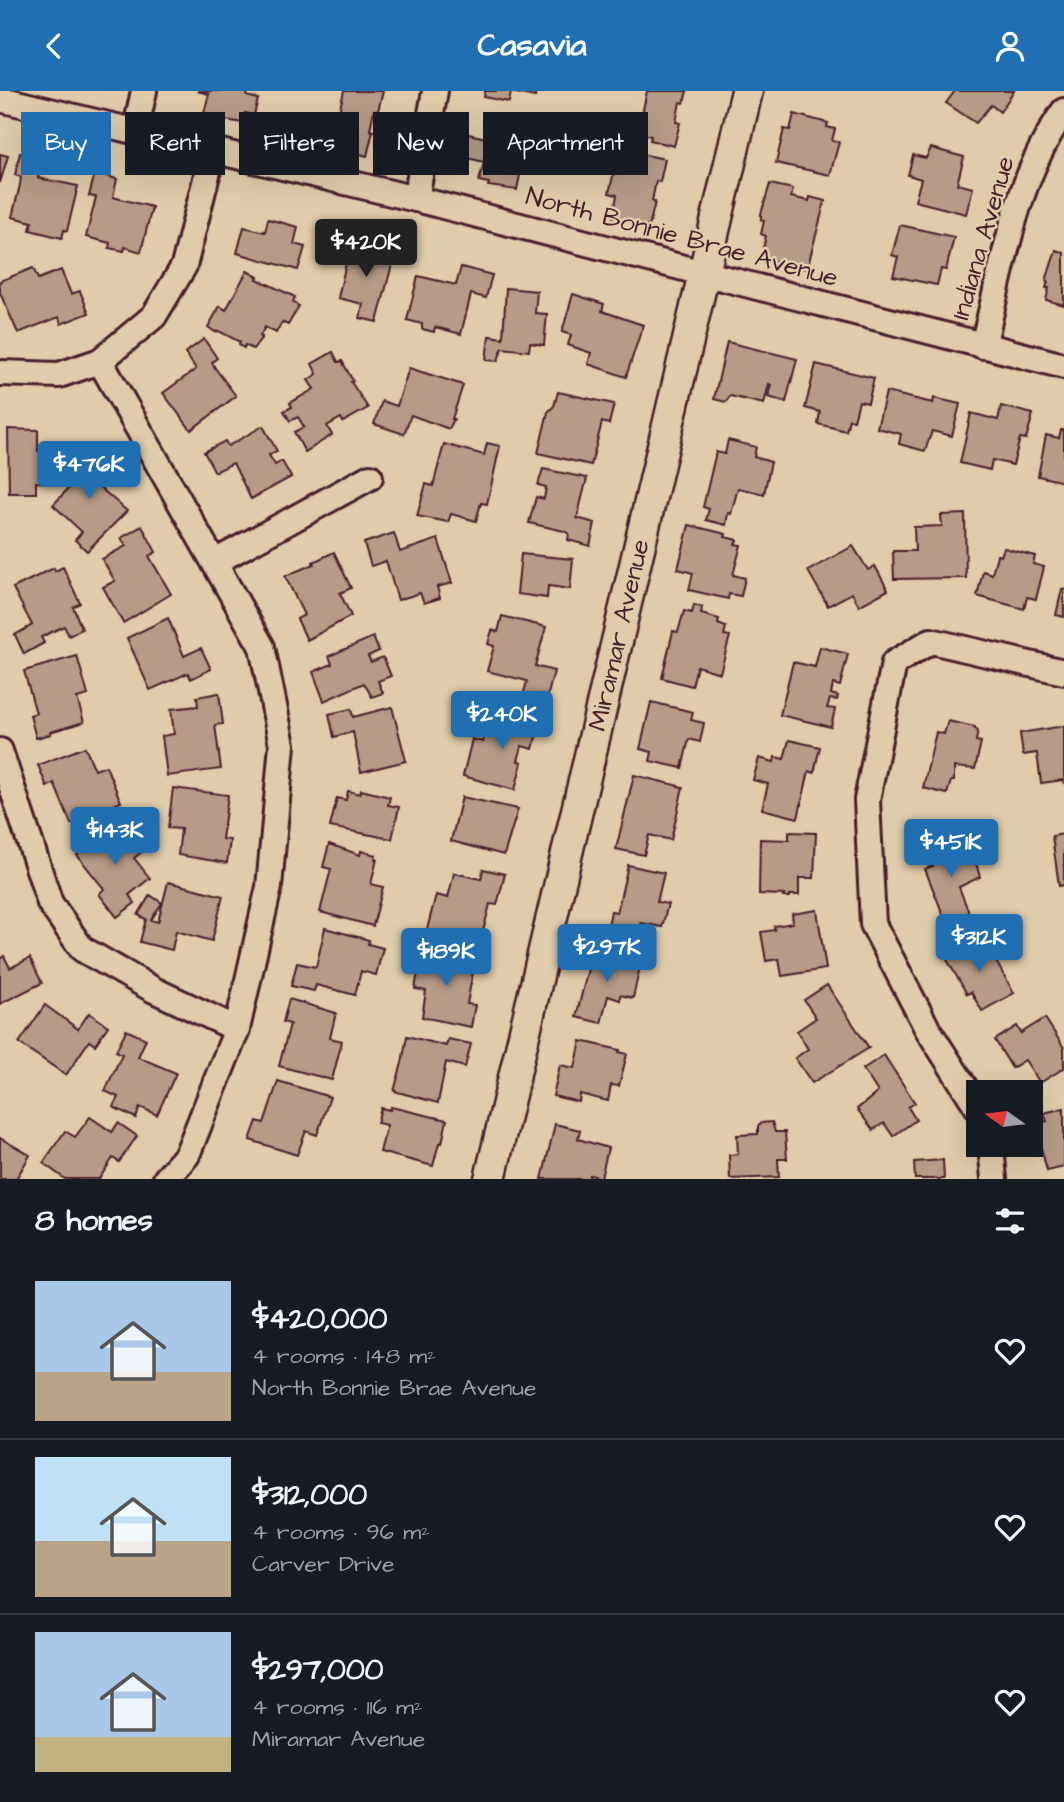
<!DOCTYPE html>
<html lang="en">
<head>
<meta charset="utf-8">
<style>
	:root { --surface:#171b24; --page:#242831; --text:#f1f3f6; --muted:#9ea1a6; --line:#363941; --accent:#1f6fb2 }
	body { margin:0; font-family:"Architects Daughter",sans-serif; background:var(--page); color:var(--text); height:100vh; display:flex; flex-direction:column; font-size:26px; white-space:nowrap }
	* { box-sizing:border-box; margin:0 }
	p { font-size:23px; color:var(--muted) }
	.icon { flex:none; width:38px; height:38px; fill:none; stroke:currentColor; stroke-width:2; stroke-linecap:round; stroke-linejoin:round }
	.map { position:relative; height:1088px; overflow:hidden }
	.details { display:flex; flex-direction:column; background:var(--surface); flex:1 }
	.details>* { flex:none }
	.banner { position:absolute; left:21px; top:21px; width:700px; height:63px; display:flex; gap:14px }
	.needle { width:46px; rotate:284deg }
	.buttons { position:absolute; left:966px; top:989px; display:grid; gap:14px }
	.buttons a { display:grid; place-items:center; width:77px; height:77px; border-radius:0px; background:var(--surface); box-shadow:0 7px 28px #0002; font-size:35px }
	.price { position:absolute; translate:-50% -60px; padding:0 16px; border-radius:7px; background:var(--accent); color:#fff; font-size:23px; line-height:46px; filter:drop-shadow(0 2px 4px #0008) }
	.price::after { content:''; position:absolute; left:50%; top:42px; width:21px; height:16px; margin-left:-10px; background:inherit; clip-path:polygon(0 0,100% 0,50% 100%) }
	.price.selected { background:#222; color:#fff }
	ul { padding:0; list-style:none }
	li { display:flex; align-items:center; gap:21px; height:175px; padding:0 35px }
	li+li { border-top:2px solid var(--line) }
	li span { display:grid; place-items:center; flex:none; width:196px; height:140px; border-radius:0px; color:#555 }
	li>.icon { margin-inline-start:auto }
	span .icon { width:84px; height:84px; fill:#fffc; stroke-width:1 }
	li b { font-size:30px }
	h2 { display:flex; justify-content:space-between; align-items:center; height:84px; padding:0 35px; font-size:30px }
	.tag { padding:0 24px; border-radius:0px; background:var(--surface); box-shadow:0 7px 28px #0002; font-size:24px; line-height:63px }
	.tag.selected { background:var(--accent); color:#fff }
	header { display:flex; justify-content:space-between; align-items:center; height:91px; padding:0 35px; background:var(--accent); color:#fff; font-size:32px; font-weight:800 }
	.map>svg:first-child { display:block }
	.building { fill:#b79b87; stroke:#4a1f2b; stroke-width:2 }
	.lines { fill:none; stroke-linecap:round; stroke-linejoin:round }
	.minor-casing { stroke:#4a1f2b; stroke-width:30 }
	.tertiary-casing { stroke:#4a1f2b; stroke-width:35 }
	.minor { stroke:#e0ccab; stroke-width:24 }
	.tertiary { stroke:#e0ccab; stroke-width:30 }
	.labels { text-anchor:middle; dominant-baseline:central; stroke-width:5; stroke-linejoin:round; paint-order:stroke }
	.street-label { font-size:26px; fill:#4a1f2b; stroke:#e0ccab }
</style>
</head>
<body>
<header><svg class="icon" aria-label="back" viewBox="0 0 24 24"><path d="M15 5l-7 7 7 7"/></svg>Casavia<svg class="icon" aria-label="person" viewBox="0 0 24 24"><circle cx="12" cy="8" r="4"/><path d="M4 21q1-7 8-7t8 7"/></svg></header>
<div class="map">
<svg width="1064" height="1088" viewBox="0 0 1064 1088">
	<rect width="100%" height="100%" fill="#e0ccab"/>
	<filter id="ink" filterUnits="userSpaceOnUse"><feTurbulence type="fractalNoise" baseFrequency=".0143" numOctaves="2"/><feDisplacementMap in="SourceGraphic" scale="14" xChannelSelector="R" yChannelSelector="G"/><feConvolveMatrix kernelMatrix="1 2 1 2 8 2 1 2 1" color-interpolation-filters="sRGB"/></filter>
	<g filter="url(#ink)">
		<g class="building">
			<path d="M 197,0 L 248,0 L 247,5 L 258,8 L 254,24 L 245,22 L 243,32 L 214,27 L 214,24 L 204,22 L 209,3 Z"/>
			<path d="M 344,0 L 383,0 L 378,20 L 374,19 L 370,39 L 373,40 L 367,65 L 331,55 Z"/>
			<path d="M 485,0 L 536,0 L 535,6 L 511,1 L 509,11 L 484,6 Z"/>
			<path d="M 647,0 L 687,0 L 684,12 L 680,11 L 676,31 L 680,32 L 674,55 L 650,49 L 651,45 L 638,42 Z"/>
			<path d="M 955,0 L 1014,0 L 1000,21 L 991,14 L 976,32 L 946,12 Z"/>
			<path d="M 794,23 L 828,32 L 827,36 L 835,38 L 832,50 L 839,51 L 830,84 L 776,72 L 784,38 L 790,39 Z"/>
			<path d="M 494,40 L 514,45 L 512,51 L 526,54 L 517,99 L 488,95 L 489,92 L 479,90 L 484,71 L 463,66 L 468,43 L 491,48 Z"/>
			<path d="M 931,57 L 964,66 L 957,93 L 973,97 L 966,123 L 915,110 L 921,88 L 908,84 L 913,64 L 926,67 Z"/>
			<path d="M 20,62 L 43,68 L 38,87 L 78,95 L 67,140 L 64,139 L 62,147 L 30,139 L 32,131 L 12,126 L 20,94 L 21,86 L 15,84 Z"/>
			<path d="M 0,63 L 8,65 L 0,92 Z"/>
			<path d="M 641,63 L 665,68 L 660,91 L 656,90 L 652,110 L 655,111 L 649,136 L 613,126 L 617,104 L 609,102 L 615,77 L 624,79 L 628,64 L 640,67 Z"/>
			<path d="M 95,82 L 117,88 L 113,106 L 152,116 L 141,161 L 125,156 L 124,160 L 109,157 L 110,152 L 86,146 L 96,106 L 89,105 Z"/>
			<path d="M 770,93 L 793,98 L 791,106 L 809,110 L 810,106 L 825,110 L 807,178 L 761,167 L 766,145 L 761,143 L 764,130 L 761,129 L 761,123 Z"/>
			<path d="M 268,128 L 298,136 L 294,153 L 305,156 L 298,179 L 237,162 L 244,136 L 265,141 Z"/>
			<path d="M 900,134 L 954,146 L 946,179 L 941,178 L 937,194 L 893,185 L 898,166 L 892,164 Z"/>
			<path d="M 350,154 L 395,162 L 377,231 L 360,227 L 363,213 L 338,207 Z"/>
			<path d="M 1056,159 L 1064,162 L 1064,214 L 1046,209 L 1049,197 L 1046,197 L 1048,190 L 1046,190 Z"/>
			<path d="M 461,176 L 492,184 L 486,207 L 471,203 L 461,243 L 435,236 L 434,241 L 422,238 L 422,233 L 407,229 L 418,185 L 456,194 Z"/>
			<path d="M 33,177 L 38,188 L 61,179 L 71,203 L 80,200 L 89,222 L 61,233 L 59,226 L 18,242 L 0,202 L 0,190 Z"/>
			<path d="M 247,180 L 258,186 L 257,188 L 295,206 L 293,211 L 299,215 L 288,234 L 282,231 L 276,242 L 265,236 L 260,245 L 262,246 L 253,258 L 245,254 L 244,257 L 239,254 L 240,251 L 219,240 L 215,241 L 208,236 L 220,215 L 226,219 Z"/>
			<path d="M 506,197 L 537,200 L 535,222 L 547,223 L 544,254 L 530,252 L 529,260 L 502,257 L 498,270 L 486,269 L 489,245 L 503,247 Z"/>
			<path d="M 573,203 L 604,213 L 602,220 L 643,234 L 626,286 L 588,273 L 591,262 L 568,254 L 571,244 L 562,241 Z"/>
			<path d="M 204,248 L 217,267 L 212,271 L 215,277 L 236,305 L 191,339 L 163,302 L 196,278 L 185,262 Z"/>
			<path d="M 727,251 L 797,268 L 786,311 L 768,306 L 771,294 L 769,293 L 764,313 L 730,305 L 726,311 L 714,308 Z"/>
			<path d="M 333,261 L 338,271 L 342,270 L 353,290 L 351,291 L 368,317 L 343,331 L 341,327 L 327,335 L 332,344 L 305,361 L 294,341 L 304,336 L 298,326 L 290,330 L 284,320 L 292,316 L 290,312 L 314,298 L 308,289 L 317,283 L 312,273 Z"/>
			<path d="M 816,273 L 874,287 L 868,312 L 859,310 L 854,329 L 849,328 L 846,340 L 818,333 L 820,321 L 805,317 Z"/>
			<path d="M 409,277 L 463,294 L 452,328 L 454,328 L 449,338 L 411,324 L 404,343 L 374,333 L 382,310 L 397,315 Z"/>
			<path d="M 558,301 L 614,313 L 609,333 L 602,331 L 591,374 L 538,362 L 548,321 L 554,315 Z"/>
			<path d="M 886,301 L 933,312 L 934,307 L 960,313 L 952,345 L 932,340 L 925,360 L 899,353 L 901,343 L 877,337 Z"/>
			<path d="M 1001,315 L 1033,323 L 1026,348 L 1020,347 L 1013,374 L 992,369 L 990,379 L 960,372 L 971,322 L 998,329 Z"/>
			<path d="M 263,335 L 277,360 L 269,364 L 275,374 L 282,370 L 291,386 L 251,408 L 233,372 L 215,381 L 204,361 L 225,350 L 228,355 Z"/>
			<path d="M 8,338 L 38,339 L 38,360 L 49,361 L 48,392 L 36,391 L 36,402 L 9,402 Z"/>
			<path d="M 1061,339 L 1064,339 L 1064,391 L 1038,385 L 1046,344 L 1059,347 Z"/>
			<path d="M 728,349 L 756,356 L 754,366 L 771,371 L 764,403 L 738,397 L 731,423 L 728,422 L 726,434 L 706,429 L 709,418 L 703,416 L 716,361 L 725,363 Z"/>
			<path d="M 487,352 L 500,355 L 487,413 L 481,412 L 476,430 L 451,423 L 448,431 L 417,425 L 426,393 L 433,395 L 444,353 L 484,364 Z"/>
			<path d="M 85,356 L 109,378 L 96,393 L 127,420 L 87,460 L 75,449 L 82,441 L 53,414 L 81,384 L 70,374 Z"/>
			<path d="M 543,378 L 587,387 L 577,427 L 595,432 L 590,455 L 568,449 L 569,443 L 564,440 L 529,432 L 536,406 L 544,408 L 546,396 L 538,394 Z"/>
			<path d="M 965,423 L 966,487 L 894,488 L 893,460 L 915,460 L 914,436 L 942,435 L 941,424 Z"/>
			<path d="M 689,434 L 726,443 L 725,446 L 737,449 L 735,453 L 741,454 L 733,484 L 745,487 L 741,505 L 729,503 L 728,508 L 724,507 L 689,499 L 693,482 L 678,478 Z"/>
			<path d="M 142,435 L 156,461 L 149,465 L 171,503 L 123,532 L 103,496 L 115,490 L 102,468 L 126,455 L 121,447 Z"/>
			<path d="M 394,442 L 400,461 L 438,448 L 452,492 L 437,496 L 440,507 L 424,512 L 420,502 L 398,509 L 386,470 L 371,475 L 364,452 Z"/>
			<path d="M 853,455 L 868,479 L 875,475 L 888,499 L 859,515 L 852,502 L 828,515 L 808,480 Z"/>
			<path d="M 1004,457 L 1035,465 L 1033,473 L 1044,476 L 1036,508 L 1027,506 L 1024,518 L 977,505 L 983,480 L 992,483 L 997,464 L 1001,465 Z"/>
			<path d="M 334,461 L 351,497 L 340,502 L 351,525 L 307,549 L 297,528 L 304,524 L 285,485 L 314,473 L 313,471 Z"/>
			<path d="M 521,463 L 573,468 L 570,498 L 548,495 L 547,507 L 517,503 Z"/>
			<path d="M 63,476 L 80,512 L 73,516 L 82,538 L 69,545 L 64,535 L 41,546 L 44,552 L 24,563 L 15,544 L 32,534 L 13,497 L 54,477 L 55,480 Z"/>
			<path d="M 1062,498 L 1064,498 L 1064,526 L 1056,524 Z"/>
			<path d="M 694,514 L 702,516 L 701,523 L 719,528 L 718,533 L 726,536 L 724,544 L 730,545 L 720,582 L 697,575 L 692,595 L 662,587 L 673,540 L 678,541 L 684,520 L 692,522 Z"/>
			<path d="M 502,525 L 546,536 L 535,575 L 554,580 L 546,611 L 523,605 L 527,590 L 487,580 L 494,555 L 488,553 L 492,539 L 498,541 Z"/>
			<path d="M 168,527 L 184,565 L 201,557 L 211,578 L 191,588 L 188,582 L 150,599 L 127,547 Z"/>
			<path d="M 373,546 L 379,560 L 368,565 L 371,571 L 383,566 L 391,585 L 378,590 L 383,602 L 372,606 L 364,592 L 324,610 L 313,581 L 332,573 L 329,565 Z"/>
			<path d="M 820,556 L 848,563 L 840,595 L 833,593 L 831,603 L 838,605 L 837,609 L 830,608 L 827,617 L 835,618 L 831,636 L 780,624 L 793,571 L 815,576 Z"/>
			<path d="M 77,565 L 88,604 L 77,607 L 84,631 L 50,641 L 51,643 L 36,647 L 30,624 L 36,622 L 24,580 Z"/>
			<path d="M 219,602 L 223,633 L 215,634 L 221,678 L 167,685 L 162,645 L 174,643 L 171,618 L 198,615 L 197,606 Z"/>
			<path d="M 651,611 L 693,621 L 691,629 L 704,632 L 700,651 L 689,648 L 682,677 L 650,670 L 652,661 L 640,658 Z"/>
			<path d="M 392,616 L 406,670 L 361,681 L 353,641 L 334,646 L 329,623 L 351,618 L 353,626 Z"/>
			<path d="M 520,622 L 541,627 L 533,658 L 522,655 L 518,670 L 522,671 L 515,699 L 463,685 L 472,648 L 483,651 L 490,625 L 515,632 L 517,631 Z"/>
			<path d="M 948,630 L 975,636 L 975,638 L 978,639 L 976,650 L 981,651 L 975,678 L 954,676 L 954,690 L 951,690 L 947,703 L 923,697 L 936,641 L 944,643 Z"/>
			<path d="M 1064,635 L 1064,693 L 1063,689 L 1041,692 L 1037,662 L 1023,664 L 1020,642 Z"/>
			<path d="M 789,649 L 820,656 L 814,682 L 809,680 L 798,727 L 762,718 L 768,693 L 753,689 L 759,667 L 774,671 L 775,666 L 784,668 Z"/>
			<path d="M 85,656 L 95,679 L 106,675 L 121,711 L 71,733 L 54,692 L 47,696 L 38,674 Z"/>
			<path d="M 634,684 L 683,696 L 671,749 L 649,744 L 644,764 L 616,758 Z"/>
			<path d="M 173,697 L 228,704 L 222,748 L 230,749 L 227,772 L 178,764 L 181,738 L 168,737 Z"/>
			<path d="M 361,699 L 390,706 L 388,714 L 399,716 L 392,748 L 330,736 L 337,707 L 346,709 L 348,700 L 360,703 Z"/>
			<path d="M 462,706 L 518,718 L 504,764 L 451,750 Z"/>
			<path d="M 118,729 L 143,760 L 134,767 L 150,787 L 129,804 L 135,812 L 117,826 L 99,803 L 104,798 L 77,764 Z"/>
			<path d="M 789,741 L 816,742 L 814,787 L 799,787 L 799,804 L 790,804 L 790,806 L 783,806 L 784,804 L 759,803 L 760,748 L 789,749 Z"/>
			<path d="M 1064,743 L 1064,794 L 1059,795 L 1052,745 Z"/>
			<path d="M 954,752 L 960,767 L 971,762 L 976,772 L 980,786 L 959,796 L 969,822 L 946,831 L 925,778 L 933,775 L 928,762 Z"/>
			<path d="M 329,753 L 360,764 L 361,760 L 376,764 L 375,768 L 377,768 L 371,793 L 383,796 L 373,835 L 320,821 L 331,778 L 323,776 Z"/>
			<path d="M 628,774 L 664,782 L 657,811 L 668,813 L 662,836 L 641,832 L 636,852 L 606,844 L 611,820 L 617,821 Z"/>
			<path d="M 483,778 L 505,783 L 497,814 L 490,813 L 479,856 L 426,842 L 436,804 L 448,807 L 454,782 L 481,788 Z"/>
			<path d="M 168,791 L 223,805 L 212,850 L 176,840 L 172,859 L 140,851 L 146,828 L 138,824 L 150,804 L 162,812 L 151,829 L 158,831 Z"/>
			<path d="M 817,819 L 826,878 L 782,885 L 779,868 L 766,870 L 761,841 L 775,839 L 774,835 L 793,832 L 792,823 Z"/>
			<path d="M 325,837 L 369,849 L 368,853 L 383,857 L 376,884 L 361,880 L 355,904 L 316,894 L 314,900 L 291,895 L 297,872 L 316,876 Z"/>
			<path d="M 970,847 L 980,863 L 989,858 L 1014,902 L 982,920 L 971,901 L 967,903 L 943,862 Z"/>
			<path d="M 602,858 L 630,865 L 629,868 L 641,871 L 633,907 L 620,904 L 620,909 L 608,905 L 601,932 L 576,926 L 590,870 L 598,872 Z"/>
			<path d="M 422,859 L 475,870 L 467,913 L 475,914 L 471,936 L 422,926 L 426,900 L 415,898 Z"/>
			<path d="M 4,865 L 10,877 L 30,867 L 42,892 L 0,913 L 0,868 Z"/>
			<path d="M 827,894 L 869,957 L 812,992 L 795,967 L 808,958 L 797,940 L 816,927 L 804,909 Z"/>
			<path d="M 289,908 L 336,922 L 330,947 L 342,950 L 332,989 L 279,975 L 290,933 L 283,931 Z"/>
			<path d="M 45,914 L 78,938 L 89,922 L 108,935 L 95,954 L 89,950 L 66,984 L 19,952 Z"/>
			<path d="M 1045,927 L 1064,957 L 1064,977 L 1040,992 L 1025,969 L 1012,977 L 995,949 L 1017,935 L 1021,942 Z"/>
			<path d="M 126,939 L 146,948 L 138,966 L 176,982 L 157,1024 L 140,1016 L 136,1027 L 113,1016 L 118,1006 L 105,1000 L 122,963 L 116,960 Z"/>
			<path d="M 407,945 L 446,955 L 448,948 L 471,953 L 465,976 L 446,971 L 438,1012 L 394,1000 L 402,972 Z"/>
			<path d="M 581,950 L 620,959 L 619,961 L 627,963 L 619,995 L 611,994 L 608,1010 L 580,1003 L 579,1011 L 553,1005 L 560,974 L 575,977 Z"/>
			<path d="M 884,964 L 915,1012 L 908,1016 L 916,1029 L 893,1045 L 884,1032 L 873,1039 L 857,1018 L 878,1001 L 863,978 Z"/>
			<path d="M 278,990 L 330,1006 L 317,1044 L 306,1040 L 297,1064 L 250,1049 L 257,1030 L 264,1032 Z"/>
			<path d="M 391,1016 L 447,1029 L 442,1052 L 439,1052 L 433,1075 L 380,1061 L 387,1034 L 377,1032 L 381,1017 L 390,1019 Z"/>
			<path d="M 1064,1017 L 1064,1076 L 1047,1080 L 1035,1033 L 1047,1030 L 1044,1022 Z"/>
			<path d="M 90,1026 L 112,1041 L 118,1032 L 137,1045 L 119,1071 L 113,1067 L 99,1088 L 65,1088 L 43,1072 L 65,1040 L 75,1046 Z"/>
			<path d="M 772,1031 L 775,1041 L 785,1041 L 787,1068 L 778,1068 L 779,1086 L 730,1088 L 729,1064 L 738,1063 L 737,1044 L 758,1043 L 758,1035 L 761,1032 Z"/>
			<path d="M 555,1033 L 580,1039 L 578,1048 L 608,1057 L 601,1087 L 590,1084 L 589,1088 L 542,1088 Z"/>
			<path d="M 0,1047 L 30,1064 L 16,1088 L 0,1088 Z"/>
			<path d="M 943,1069 L 944,1088 L 915,1088 L 914,1071 Z"/>
		</g>
		<g class="lines">
			<g class="minor-casing">
				<g id="minor">
					<path d="M 0,8 L 416,108 L 1064,275"/>
					<path d="M 135,41 L 144,0"/>
					<path d="M 416,108 L 435,0"/>
					<path d="M 983,255 C 1003,175 1015,89 1064,20"/>
					<path d="M 100,270 L 262,556 L 282,654 L 269,796 L 237,938 L 187,1064 L 166,1088"/>
					<path d="M 0,282 L 59,284 L 100,270 L 154,225 L 184,175 L 213,60"/>
					<path d="M 215,471 L 370,386"/>
					<path d="M 0,660 L 50,812 L 82,858 L 154,899 L 237,938"/>
					<path d="M 978,1017 L 927,937 L 873,833 L 867,709 L 894,572 L 931,550 L 1064,581"/>
					<path d="M 991,1054 L 994,1088"/>
				</g>
			</g>
			<g class="tertiary-casing">
				<path id="tertiary" d="M 490,1088 L 747,0"/>
			</g>
			<use href="#minor" class="minor"/>
			<use href="#tertiary" class="tertiary"/>
		</g>
	</g>
	<g class="labels">
		<g class="street-label">
			<text transform="translate(682 146) rotate(15)">North Bonnie Brae Avenue</text>
			<text transform="translate(983 147) rotate(-74)">Indiana Avenue</text>
			<text transform="translate(619 544) rotate(-77)">Miramar Avenue</text>
		</g>
	</g>
</svg>
<div class="buttons">
<a><svg class="needle" viewBox="-14 -14 28 28"><path d="M0-13l5 13h-10z" fill="#e53935"/><path d="M0 13l5-13h-10z" fill="#9ea1a6"/></svg></a>
</div>
<b class="price selected" style="left:366px;top:188px">$420K</b>
<b class="price" style="left:89px;top:410px">$476K</b>
<b class="price" style="left:502px;top:660px">$240K</b>
<b class="price" style="left:115px;top:776px">$143K</b>
<b class="price" style="left:951px;top:788px">$451K</b>
<b class="price" style="left:979px;top:883px">$312K</b>
<b class="price" style="left:607px;top:893px">$297K</b>
<b class="price" style="left:446px;top:897px">$189K</b>
<div class="banner">
<a class="tag selected">Buy</a>
<a class="tag">Rent</a>
<a class="tag">Filters</a>
<a class="tag">New</a>
<a class="tag">Apartment</a>
</div>
</div>
<section class="details">
<h2>8 homes<svg class="icon" aria-label="filters" viewBox="0 0 24 24"><path d="M4 7h16M4 17h16"/><circle cx="9" cy="7" r="2"/><circle cx="15" cy="17" r="2"/></svg></h2>
<ul>
<li><span style="background:linear-gradient(#a9c7e8 65%,#b9a48a 0)"><svg class="icon" aria-label="home" viewBox="0 0 24 24"><path d="M3 11l9-7 9 7M6 9v11h12V9"/></svg></span><div><b>$420,000</b><p>4 rooms · 148 m²</p><p>North Bonnie Brae Avenue</p></div><svg class="icon" aria-label="heart" viewBox="0 0 24 24"><path d="M12 20l-8-8c-3-5 5-10 8-4 3-6 11-1 8 4z"/></svg></li>
<li><span style="background:linear-gradient(#bfe0f5 60%,#b9a48a 0)"><svg class="icon" aria-label="home" viewBox="0 0 24 24"><path d="M3 11l9-7 9 7M6 9v11h12V9"/></svg></span><div><b>$312,000</b><p>4 rooms · 96 m²</p><p>Carver Drive</p></div><svg class="icon" aria-label="heart" viewBox="0 0 24 24"><path d="M12 20l-8-8c-3-5 5-10 8-4 3-6 11-1 8 4z"/></svg></li>
<li><span style="background:linear-gradient(#a9c7e8 75%,#c2b280 0)"><svg class="icon" aria-label="home" viewBox="0 0 24 24"><path d="M3 11l9-7 9 7M6 9v11h12V9"/></svg></span><div><b>$297,000</b><p>4 rooms · 116 m²</p><p>Miramar Avenue</p></div><svg class="icon" aria-label="heart" viewBox="0 0 24 24"><path d="M12 20l-8-8c-3-5 5-10 8-4 3-6 11-1 8 4z"/></svg></li>
</ul>
</section>
</body>
</html>
